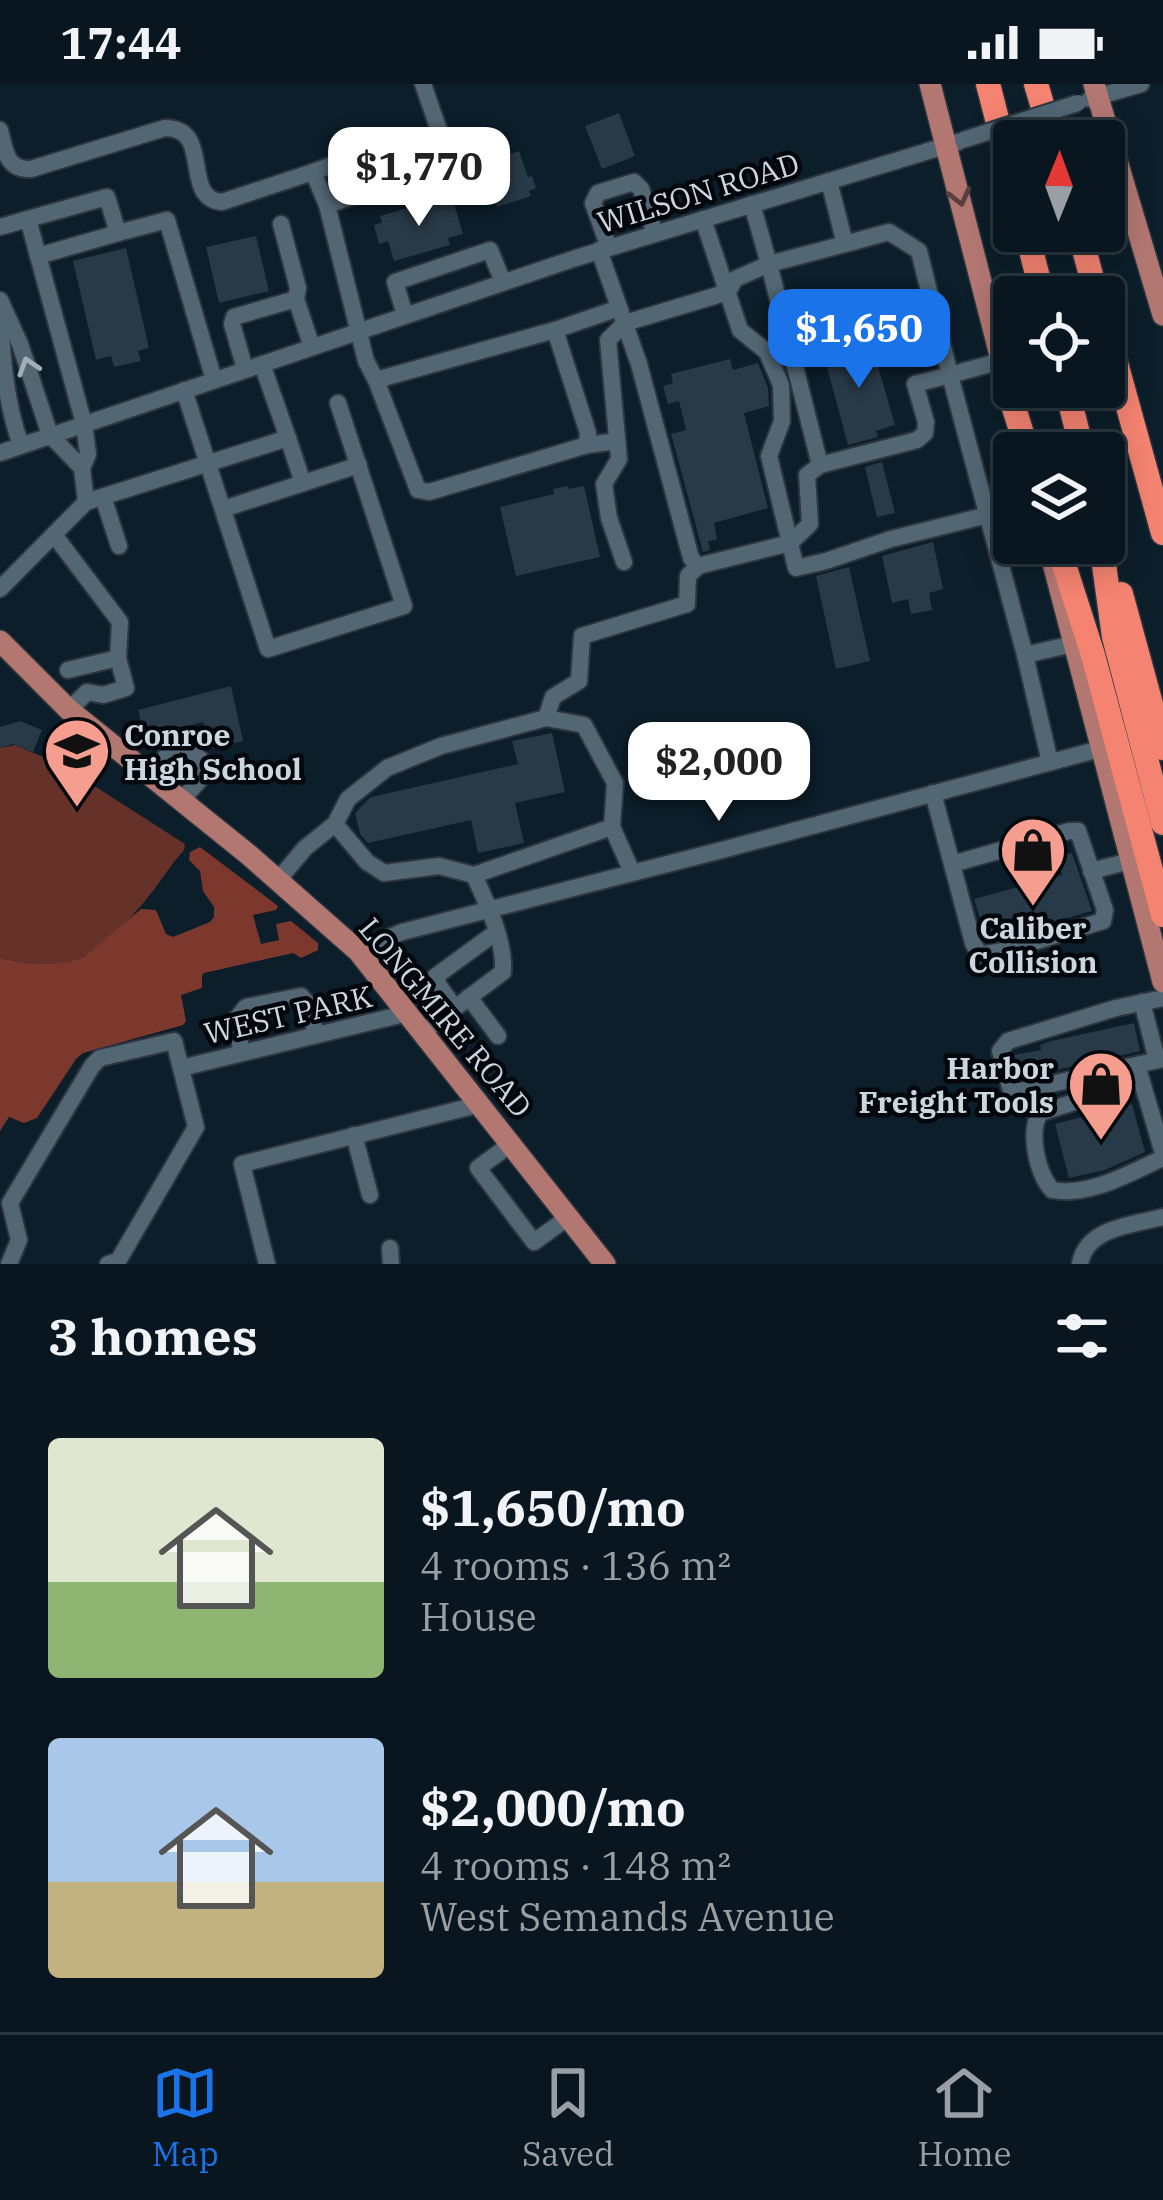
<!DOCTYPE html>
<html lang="en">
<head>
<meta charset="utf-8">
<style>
	:root { --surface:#09161f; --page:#121f28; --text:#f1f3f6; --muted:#999fa4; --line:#29353d; --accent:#1a73e8 }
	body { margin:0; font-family:"IBM Plex Serif",serif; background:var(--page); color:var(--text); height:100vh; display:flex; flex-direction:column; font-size:45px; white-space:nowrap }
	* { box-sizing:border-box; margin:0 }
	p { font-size:39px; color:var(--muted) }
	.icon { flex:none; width:66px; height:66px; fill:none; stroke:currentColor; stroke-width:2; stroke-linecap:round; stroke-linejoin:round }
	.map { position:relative; height:1180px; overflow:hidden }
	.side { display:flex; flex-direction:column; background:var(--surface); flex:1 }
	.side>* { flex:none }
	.needle { width:78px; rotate:1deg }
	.controls { position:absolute; left:993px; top:36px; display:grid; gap:24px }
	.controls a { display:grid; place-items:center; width:132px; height:132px; border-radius:12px; background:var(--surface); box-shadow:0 6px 30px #0003,0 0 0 3px var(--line); font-size:60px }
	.price { position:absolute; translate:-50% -102px; padding:0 27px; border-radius:24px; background:#fff; color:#222; font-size:39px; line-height:78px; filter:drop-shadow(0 3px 6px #0008) }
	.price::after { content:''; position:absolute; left:50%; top:72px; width:36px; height:27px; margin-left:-18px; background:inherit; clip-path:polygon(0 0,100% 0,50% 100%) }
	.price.current { background:var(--accent); color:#fff }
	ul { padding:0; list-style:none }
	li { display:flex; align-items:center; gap:36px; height:300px; padding:0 48px }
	li span { display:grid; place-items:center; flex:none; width:336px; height:240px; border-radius:12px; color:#555 }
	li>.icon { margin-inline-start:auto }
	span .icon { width:144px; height:144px; fill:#fffc; stroke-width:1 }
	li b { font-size:51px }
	h2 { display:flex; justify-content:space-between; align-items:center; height:144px; padding:0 48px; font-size:51px }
	.status { display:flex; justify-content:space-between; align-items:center; height:84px; padding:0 60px; background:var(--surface); direction:ltr }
	.status svg { height:33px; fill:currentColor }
	.tabs { display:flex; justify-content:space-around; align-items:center; height:168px; border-top:3px solid var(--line); background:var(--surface); font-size:33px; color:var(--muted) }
	.tabs a { display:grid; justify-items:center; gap:6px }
	.tabs .current { color:var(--accent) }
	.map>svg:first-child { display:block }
	.green { fill:#653129 }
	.forest { fill:#7c382d }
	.building { fill:#283a47 }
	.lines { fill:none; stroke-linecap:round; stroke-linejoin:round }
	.minor-casing { stroke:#2d353f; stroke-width:20 }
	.major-casing { stroke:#2d353f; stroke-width:24 }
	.highway-casing { stroke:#2d353f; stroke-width:27 }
	.minor { stroke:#526674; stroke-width:16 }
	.major { stroke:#b37772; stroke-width:21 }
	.highway { stroke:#f48371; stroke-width:24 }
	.minor-bridge-casing { stroke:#2d353f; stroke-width:20; stroke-linecap:butt }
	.minor-bridge { stroke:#526674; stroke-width:16 }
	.oneway { stroke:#5b3f3f }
	.oneway2 { stroke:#a1afb9 }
	.labels { text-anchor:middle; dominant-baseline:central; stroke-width:9; stroke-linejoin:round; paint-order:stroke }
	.street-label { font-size:30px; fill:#cbd6de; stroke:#03070c }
	.poi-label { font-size:30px; font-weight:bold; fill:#cbd6de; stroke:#03070c; text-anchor:start }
</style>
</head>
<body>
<div class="status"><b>17:44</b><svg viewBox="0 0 49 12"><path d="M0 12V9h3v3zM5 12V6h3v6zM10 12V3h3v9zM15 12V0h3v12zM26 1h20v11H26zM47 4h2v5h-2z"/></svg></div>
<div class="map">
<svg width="1163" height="1180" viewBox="0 0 1163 1180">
	<rect width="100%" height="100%" fill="#0c1e29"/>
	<path class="green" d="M 15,661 L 60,680 L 185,760 L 184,766 C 171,780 161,797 149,812 C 134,831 99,869 77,876 C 55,884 23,879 0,874 L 0,664 Z"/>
	<path class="forest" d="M 200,763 L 278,822 L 276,826 L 253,831 L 261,860 L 279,856 L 276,840 L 291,837 L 318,859 L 318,866 L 301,874 L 293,869 L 204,889 L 202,892 L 202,904 L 181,911 L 186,937 L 183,941 L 83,969 L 76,975 L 37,1034 L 24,1039 L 9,1033 L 0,1047 L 0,874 C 26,880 59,884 84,873 L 141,825 L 156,826 L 166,850 L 173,853 L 210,838 L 214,833 L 214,823 L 203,807 L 200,787 L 189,776 L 190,768 Z"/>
	<g class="building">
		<path d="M 619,29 L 635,72 L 602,85 L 585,42 Z"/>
		<path d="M 519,67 L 528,93 L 532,92 L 536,104 L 529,107 L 531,112 L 497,123 L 483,79 Z"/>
		<path d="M 453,116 L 463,150 L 448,154 L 450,161 L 394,177 L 388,157 L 379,160 L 374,141 L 382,139 L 380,132 L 417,121 L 418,126 Z"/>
		<path d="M 256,152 L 269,207 L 219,219 L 206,163 Z"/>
		<path d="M 126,164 L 149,264 L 138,267 L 141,277 L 114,283 L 111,272 L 96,276 L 73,177 Z"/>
		<path d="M 870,255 L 895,341 L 876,347 L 878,353 L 848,361 L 823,268 Z"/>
		<path d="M 730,275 L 733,286 L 758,279 L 768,304 L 769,322 L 744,329 L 768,424 L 714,439 L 717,456 L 708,457 L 710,466 L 703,468 L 671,350 L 686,346 L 679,317 L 668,320 L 663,302 L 673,299 L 671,290 Z"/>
		<path d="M 882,378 L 895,429 L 877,433 L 865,383 Z"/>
		<path d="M 568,402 L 569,405 L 584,402 L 600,473 L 516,492 L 500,423 L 554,410 L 553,405 Z"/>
		<path d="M 933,458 L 943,505 L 929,509 L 932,526 L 911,530 L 908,515 L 892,519 L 882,472 Z"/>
		<path d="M 849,483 L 870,577 L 836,585 L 816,492 Z"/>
		<path d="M 231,602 L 243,657 L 210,665 L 203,638 L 154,651 L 152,644 L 143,646 L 138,626 Z"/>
		<path d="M 20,637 L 42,646 L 33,668 L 13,660 L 0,664 L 0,643 Z"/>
		<path d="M 552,649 L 565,708 L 515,719 L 524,759 L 478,769 L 471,736 L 368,759 L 360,750 L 355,729 L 371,713 L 518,680 L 512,657 Z"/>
		<path d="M 1072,769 L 1092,827 L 987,857 L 974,815 L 1062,791 L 1057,773 Z"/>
		<path d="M 1134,939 L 1140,967 L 1021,994 L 1014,971 L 1041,966 L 1040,961 L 1051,957 Z"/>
		<path d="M 1132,1020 L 1145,1068 L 1105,1086 L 1069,1094 L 1055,1040 Z"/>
	</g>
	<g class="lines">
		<g class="minor-casing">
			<g id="minor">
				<path d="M 1090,15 L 1141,0"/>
				<path d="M 0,46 C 5,66 6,86 31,85 L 165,44 C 214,44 180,114 222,118 L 313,88 L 327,121 L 366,277 L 376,296 L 418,406 L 429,408 L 587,361 L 617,357"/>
				<path d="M 313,88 L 349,75"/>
				<path d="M 752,120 L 769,180 L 845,160 L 829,97"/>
				<path d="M 327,121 L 432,86 L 440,79 L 444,61 L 423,0"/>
				<path d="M 703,135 L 740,246 L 767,268 L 781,301 L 782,337 L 769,372 L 796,484 L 826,477 L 891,455 L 988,431"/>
				<path d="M 281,140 L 298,204 L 296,215"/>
				<path d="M 0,143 L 28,135"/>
				<path d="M 845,160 L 889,148 L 919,167 L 950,291 L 1001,277"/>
				<path d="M 609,164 L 593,119 L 598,109 L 634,98 L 641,105 L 655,150"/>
				<path d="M 599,166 L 639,280 L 691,474 L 698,482 L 790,459 L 810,440 L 807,391 L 820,381"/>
				<path d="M 38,172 L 118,149"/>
				<path d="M 0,216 L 20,260 L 50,351 L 82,384"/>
				<path d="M 0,230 C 2,273 6,321 21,361"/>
				<path d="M 405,231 L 395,198 L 490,166 L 503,198"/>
				<path d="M 555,246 L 619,224"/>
				<path d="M 262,280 L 288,354"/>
				<path d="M 245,285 L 232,240 L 234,233 L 296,215 L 312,263"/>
				<path d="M 376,296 L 555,246 L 588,349 L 587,361"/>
				<path d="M 184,306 L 268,565 L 404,522 L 338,319"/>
				<path d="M 0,369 L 576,174 L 958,58"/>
				<path d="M 103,413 L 119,462"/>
				<path d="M 86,418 L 288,354 L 303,399"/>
				<path d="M 223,425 L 359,381"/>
				<path d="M 55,452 L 120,538 L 118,574"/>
				<path d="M 624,478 L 609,434 L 604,400 L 619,375 L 608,256 L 625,239 L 728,208 L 735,195 L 769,180 L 820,381 L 917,356 L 925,349 L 926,338 L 915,300 L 950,291 L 1025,571 L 1073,560"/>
				<path d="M 0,505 L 86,418 L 82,384 L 88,370 L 84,340 L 28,135 L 107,113 L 118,149 L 167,136 L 214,296"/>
				<path d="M 1025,571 L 1050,678"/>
				<path d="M 68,586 L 118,574 L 126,604 L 103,611 L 87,608 L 69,626"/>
				<path d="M 150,691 L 180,656 L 210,684 L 182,716"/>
				<path d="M 933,709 L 973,859 L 980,871 L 1003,867 L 1103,837 L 1105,826 L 1078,747 L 1069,747 L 952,780"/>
				<path d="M 335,740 L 367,778 L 384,789 L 439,782 L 474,791 L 612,743 L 615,699 L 584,641 L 546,634"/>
				<path d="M 612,743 L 632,788"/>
				<path d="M 1091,787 L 1130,777"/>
				<path d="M 278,796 L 305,764 L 335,740 L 348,715 L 387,684 L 441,662 L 546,634 L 553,613 L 579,597 L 582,552 L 687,520 L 688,492 L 698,482"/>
				<path d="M 358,867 L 402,848 L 726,765 L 1100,665"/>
				<path d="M 469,913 L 498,952"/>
				<path d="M 1163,914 L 1116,924 L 1008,957 L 1000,967 L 1011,1007 L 1020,1007 L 1163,975"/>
				<path d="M 1142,918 L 1157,976"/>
				<path d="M 455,924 L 439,902 L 436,892 L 495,849"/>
				<path d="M 423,948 L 503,888 C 505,856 487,820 474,791"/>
				<path d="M 241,969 L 237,934 L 246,923 L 301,912 L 309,921 L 316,951"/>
				<path d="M 1137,981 L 1163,1069"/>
				<path d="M 181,984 L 408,929"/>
				<path d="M 1112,1006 L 1040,1029 C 1028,1048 1037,1089 1052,1106 C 1090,1113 1129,1089 1163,1074"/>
				<path d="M 354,1051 L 370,1111"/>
				<path d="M 512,1059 L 478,1084 L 534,1158 L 570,1132"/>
				<path d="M 390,1164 L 391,1180"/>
				<path d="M 9,1180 L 19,1156 L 10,1119 L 92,982 L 100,974 L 174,957 L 196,1043 L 118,1177 L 108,1180"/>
				<path d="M 267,1180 L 242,1080 L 481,1020"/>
				<path d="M 1080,1180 C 1086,1143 1133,1141 1163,1133"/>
			</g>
		</g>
		<g class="major-casing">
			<g id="major">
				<path d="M 930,0 L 1014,325"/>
				<path d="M 1094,0 L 1163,231"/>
				<path d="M 1054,483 L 1163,898"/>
				<path d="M 0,557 L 69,626 L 249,771 L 358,867 L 605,1180"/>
			</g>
		</g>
		<g class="highway-casing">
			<g id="highway">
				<path d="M 988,0 L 1014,101"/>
				<path d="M 1036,0 L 1053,57"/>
				<path d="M 1026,147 L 1043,213"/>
				<path d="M 1079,147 L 1097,213"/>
				<path d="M 1104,236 L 1163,449"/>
				<path d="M 1066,303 L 1083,369"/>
				<path d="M 1010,311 L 1028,369"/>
				<path d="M 1057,459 L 1093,571 L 1163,831"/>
				<path d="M 1101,459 L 1114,553 L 1163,739"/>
				<path d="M 1121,510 L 1163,664"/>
			</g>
		</g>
		<use href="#minor" class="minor"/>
		<use href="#major" class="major"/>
		<use href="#highway" class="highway"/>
		<g class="minor-bridge-casing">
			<path id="minor-bridge" d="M 963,56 L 1078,19"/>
		</g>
		<use href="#minor-bridge" class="minor-bridge"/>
	</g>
	<defs><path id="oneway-chevron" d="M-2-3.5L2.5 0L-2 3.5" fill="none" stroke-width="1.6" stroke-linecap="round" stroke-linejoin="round" transform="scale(3)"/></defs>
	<use class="oneway" href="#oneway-chevron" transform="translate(960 113) rotate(76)"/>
	<use class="oneway2" href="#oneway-chevron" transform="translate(28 282) rotate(-108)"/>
	<defs>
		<g id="school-pin" transform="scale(3.45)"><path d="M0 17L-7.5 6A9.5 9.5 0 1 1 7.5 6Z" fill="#f59d8e" stroke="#03070c"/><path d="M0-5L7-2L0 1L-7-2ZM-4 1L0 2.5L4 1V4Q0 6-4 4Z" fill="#111"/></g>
		<g id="shop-pin" transform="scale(3.45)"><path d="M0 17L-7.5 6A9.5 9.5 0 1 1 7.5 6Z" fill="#f59d8e" stroke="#03070c"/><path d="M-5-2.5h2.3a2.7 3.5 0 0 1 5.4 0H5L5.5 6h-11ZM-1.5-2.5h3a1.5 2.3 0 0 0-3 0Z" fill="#111"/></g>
	</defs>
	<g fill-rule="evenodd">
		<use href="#school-pin" x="77" y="667"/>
		<use href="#shop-pin" x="1033" y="766"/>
		<use href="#shop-pin" x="1101" y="1000"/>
	</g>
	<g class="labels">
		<g class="street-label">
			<text transform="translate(698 108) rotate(-17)">WILSON ROAD</text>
			<text transform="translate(288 930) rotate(-13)">WEST PARK</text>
			<text transform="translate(446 933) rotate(50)">LONGMIRE ROAD</text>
		</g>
		<g class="poi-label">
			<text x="124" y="650">Conroe<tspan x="124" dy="34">High School</tspan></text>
			<text x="1033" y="843" text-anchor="middle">Caliber<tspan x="1033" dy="34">Collision</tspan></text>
			<text x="1054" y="983" text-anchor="end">Harbor<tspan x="1054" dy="34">Freight Tools</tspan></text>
		</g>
	</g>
</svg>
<div class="controls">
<a><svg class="needle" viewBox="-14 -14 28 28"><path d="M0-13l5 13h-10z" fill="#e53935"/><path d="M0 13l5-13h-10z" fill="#999fa4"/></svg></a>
<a><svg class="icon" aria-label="locate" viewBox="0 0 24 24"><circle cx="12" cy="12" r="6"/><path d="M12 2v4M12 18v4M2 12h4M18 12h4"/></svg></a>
<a><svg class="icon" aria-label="layers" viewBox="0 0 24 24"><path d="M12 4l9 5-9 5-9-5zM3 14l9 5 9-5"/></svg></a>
</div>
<b class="price" style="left:419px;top:145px">$1,770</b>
<b class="price current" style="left:859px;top:307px">$1,650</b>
<b class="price" style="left:719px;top:740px">$2,000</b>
</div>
<section class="side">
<h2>3 homes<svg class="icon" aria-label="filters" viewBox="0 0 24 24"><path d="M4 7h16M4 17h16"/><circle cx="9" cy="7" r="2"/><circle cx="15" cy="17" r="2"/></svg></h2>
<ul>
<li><span style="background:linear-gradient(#dfe7d0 60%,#8fb573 0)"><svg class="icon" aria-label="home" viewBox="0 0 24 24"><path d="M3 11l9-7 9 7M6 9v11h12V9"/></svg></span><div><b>$1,650/mo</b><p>4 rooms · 136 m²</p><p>House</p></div></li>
<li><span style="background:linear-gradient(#a9c7e8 60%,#c2b280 0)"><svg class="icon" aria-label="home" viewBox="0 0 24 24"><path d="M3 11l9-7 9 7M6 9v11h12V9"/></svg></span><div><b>$2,000/mo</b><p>4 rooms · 148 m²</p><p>West Semands Avenue</p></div></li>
</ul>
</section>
<nav class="tabs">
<a class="current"><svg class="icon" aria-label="map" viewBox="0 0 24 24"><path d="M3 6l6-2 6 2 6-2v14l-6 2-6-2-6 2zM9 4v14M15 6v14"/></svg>Map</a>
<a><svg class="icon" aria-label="saved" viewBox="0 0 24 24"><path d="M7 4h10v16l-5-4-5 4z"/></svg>Saved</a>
<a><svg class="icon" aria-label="home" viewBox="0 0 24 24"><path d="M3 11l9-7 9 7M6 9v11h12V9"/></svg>Home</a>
</nav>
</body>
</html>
